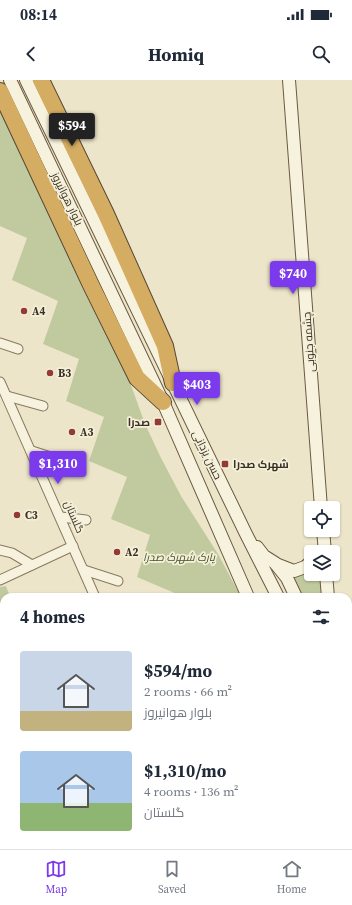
<!DOCTYPE html>
<html lang="en">
<head>
<meta charset="utf-8">
<style>
	:root { --surface:#fff; --page:#f6f6f7; --text:#1f2937; --muted:#747a83; --line:#e0e1e3; --accent:#7c3aed }
	body { margin:0; font-family:"Source Serif 4",Cairo,serif; background:var(--page); color:var(--text); height:100vh; display:flex; flex-direction:column; font-size:15px; white-space:nowrap }
	* { box-sizing:border-box; margin:0 }
	p { font-size:13px; color:var(--muted) }
	.icon { flex:none; width:22px; height:22px; fill:none; stroke:currentColor; stroke-width:2; stroke-linecap:round; stroke-linejoin:round }
	.map { position:relative; flex:1; overflow:hidden }
	.details { position:absolute; left:0px; top:513px; width:352px; height:256px; display:flex; flex-direction:column; background:var(--surface); border-radius:12px 12px 0 0; box-shadow:0 1px 3px #0004 }
	.details>* { flex:none }
	.controls { position:absolute; left:304px; top:421px; display:grid; gap:8px }
	.controls a { display:grid; place-items:center; width:36px; height:36px; border-radius:4px; background:var(--surface); box-shadow:0 1px 3px #0004; font-size:20px }
	.price { position:absolute; translate:-50% -34px; padding:0 9px; border-radius:4px; background:var(--accent); color:#fff; font-size:13px; line-height:26px; filter:drop-shadow(0 1px 2px #0008) }
	.price::after { content:''; position:absolute; left:50%; top:24px; width:12px; height:9px; margin-left:-6px; background:inherit; clip-path:polygon(0 0,100% 0,50% 100%) }
	.price.selected { background:#222; color:#fff }
	ul { padding:0; list-style:none }
	li { display:flex; align-items:center; gap:12px; height:100px; padding:0 20px }
	li span { display:grid; place-items:center; flex:none; width:112px; height:80px; border-radius:4px; color:#555 }
	li>.icon { margin-inline-start:auto }
	span .icon { width:48px; height:48px; fill:#fffc; stroke-width:1 }
	li b { font-size:17px }
	h2 { display:flex; justify-content:space-between; align-items:center; height:48px; padding:0 20px; font-size:17px }
	.status { display:flex; justify-content:space-between; align-items:center; height:28px; padding:0 20px; background:var(--surface); direction:ltr }
	.status svg { height:11px; fill:currentColor }
	header { display:flex; justify-content:space-between; align-items:center; height:52px; padding:0 20px; background:var(--surface); font-size:18px; font-weight:700 }
	.tab-bar { display:flex; justify-content:space-around; align-items:center; height:56px; border-top:1px solid var(--line); background:var(--surface); font-size:11px; color:var(--muted) }
	.tab-bar a { display:grid; justify-items:center; gap:2px }
	.tab-bar .selected { color:var(--accent) }
	.map>svg:first-child { display:block }
	.green { fill:#c1ca9e }
	.lines { fill:none; stroke-linecap:round; stroke-linejoin:round }
	.street-casing { stroke:#88795f; stroke-width:11 }
	.secondary-casing { stroke:#6a5a42; stroke-width:14 }
	.highway-casing { stroke:#564733; stroke-width:18 }
	.street { stroke:#f7f2dd; stroke-width:9 }
	.secondary { stroke:#f7f2dd; stroke-width:12 }
	.highway { stroke:#d5ad62; stroke-width:16 }
	.poi-dot { fill:#933b33; stroke:#f4efd9; stroke-width:1.5 }
	.labels { text-anchor:middle; dominant-baseline:central; stroke-width:3.5; stroke-linejoin:round; paint-order:stroke }
	.street-label { font-size:11px; fill:#392f22; stroke:#f4efd9 }
	.poi-label { font-size:11px; font-weight:bold; fill:#392f22; stroke:#f4efd9; text-anchor:start }
	.park-label { font-size:11px; font-style:italic; fill:#46552a; stroke:#f4efd9 }
</style>
</head>
<body>
<div class="status"><b>08:14</b><svg viewBox="0 0 49 12"><path d="M0 12V9h3v3zM5 12V6h3v6zM10 12V3h3v9zM15 12V0h3v12zM26 1h20v11H26zM47 4h2v5h-2z"/></svg></div>
<header><svg class="icon" aria-label="back" viewBox="0 0 24 24"><path d="M15 5l-7 7 7 7"/></svg>Homiq<svg class="icon" aria-label="search" viewBox="0 0 24 24"><circle cx="10" cy="10" r="6"/><path d="M15 15l6 6"/></svg></header>
<div class="map">
<svg width="352" height="769" viewBox="0 0 352 769">
	<rect width="100%" height="100%" fill="#ece5ca"/>
	<g class="green">
		<path d="M 0,27 L 123,283 L 145,344 L 161,378 L 181,416 L 218,474 L 241,517 L 177,517 L 177,514 L 137,497 L 150,455 L 111,439 L 127,397 L 89,381 L 104,337 L 66,321 L 79,279 L 43,264 L 58,221 L 12,200 L 27,158 L 0,146 Z"/>
		<path d="M 311,490 L 311,494 L 322,494 L 325,517 L 302,517 L 290,495 Z"/>
		<path d="M 6,506 L 10,517 L 4,517 L 4,601 L 0,592 L 0,507 Z"/>
	</g>
	<g class="lines">
		<g class="street-casing">
			<g id="street">
				<path d="M 0,263 L 18,269"/>
				<path d="M 0,302 L 95,517"/>
				<path d="M 7,316 L 43,326"/>
				<path d="M 32,371 L 66,382"/>
				<path d="M 61,437 L 86,440"/>
				<path d="M 0,470 L 12,473 L 32,485"/>
				<path d="M 84,490 L 118,501"/>
				<path d="M 0,500 L 73,466"/>
				<path d="M 0,612 L 4,621"/>
				<path d="M 0,668 L 4,677"/>
				<path d="M 339,765 L 340,769"/>
				<path d="M 240,766 L 247,765"/>
				<path d="M 157,769 L 161,765"/>
			</g>
		</g>
		<g class="secondary-casing">
			<g id="secondary">
				<path d="M 10,0 L 163,322 L 248,517"/>
				<path d="M 26,0 L 246,454 L 278,517"/>
				<path d="M 289,0 L 321,428"/>
				<path d="M 323,450 L 325,472"/>
				<path d="M 257,467 L 264,476 L 275,483 L 287,498 L 296,517"/>
				<path d="M 276,484 L 294,491 L 305,487 L 311,482"/>
				<path d="M 326,494 L 328,517"/>
				<path d="M 348,604 L 352,608"/>
				<path d="M 348,654 L 352,662"/>
				<path d="M 348,706 L 352,712"/>
				<path d="M 348,728 L 352,732"/>
				<path d="M 5,769 L 18,765"/>
				<path d="M 61,769 L 71,765"/>
			</g>
		</g>
		<g class="highway-casing">
			<g id="highway">
				<path d="M 41,0 L 106,134 L 165,266 L 173,303"/>
				<path d="M 0,11 L 91,205 L 137,298 L 163,322"/>
			</g>
		</g>
		<use href="#street" class="street"/>
		<use href="#secondary" class="secondary"/>
		<use href="#highway" class="highway"/>
	</g>
	<g class="poi-dot">
		<circle cx="24" cy="231" r="4"/>
		<circle cx="50" cy="293" r="4"/>
		<rect x="154" y="338" width="8" height="8" rx="2"/>
		<circle cx="72" cy="352" r="4"/>
		<rect x="221" y="380" width="8" height="8" rx="2"/>
		<circle cx="17" cy="435" r="4"/>
		<circle cx="117" cy="472" r="4"/>
	</g>
	<g class="labels">
		<g class="street-label">
			<text transform="translate(67 119) rotate(64)">بلوار هوانیروز</text>
			<text transform="translate(309 262) rotate(-94)">چشمه جنوبی</text>
			<text transform="translate(207 375) rotate(64)">حسن یزدانی</text>
			<text transform="translate(74 437) rotate(67)">گلستان</text>
		</g>
		<g class="poi-label">
			<text x="32" y="231">A4</text>
			<text x="58" y="293">B3</text>
			<text x="150" y="342" text-anchor="end">صدرا</text>
			<text x="80" y="352">A3</text>
			<text x="233" y="384">شهرک صدرا</text>
			<text x="25" y="435">C3</text>
			<text x="125" y="472">A2</text>
		</g>
		<g class="park-label">
			<text x="179" y="477">پارک شهرک صدرا</text>
		</g>
	</g>
</svg>
<div class="controls">
<a><svg class="icon" aria-label="locate" viewBox="0 0 24 24"><circle cx="12" cy="12" r="6"/><path d="M12 2v4M12 18v4M2 12h4M18 12h4"/></svg></a>
<a><svg class="icon" aria-label="layers" viewBox="0 0 24 24"><path d="M12 4l9 5-9 5-9-5zM3 14l9 5 9-5"/></svg></a>
</div>
<b class="price selected" style="left:72px;top:67px">$594</b>
<b class="price" style="left:293px;top:215px">$740</b>
<b class="price" style="left:197px;top:326px">$403</b>
<b class="price" style="left:58px;top:405px">$1,310</b>
<section class="details">
<h2>4 homes<svg class="icon" aria-label="filters" viewBox="0 0 24 24"><path d="M4 7h16M4 17h16"/><circle cx="9" cy="7" r="2"/><circle cx="15" cy="17" r="2"/></svg></h2>
<ul>
<li><span style="background:linear-gradient(#c9d6e8 75%,#c2b280 0)"><svg class="icon" aria-label="home" viewBox="0 0 24 24"><path d="M3 11l9-7 9 7M6 9v11h12V9"/></svg></span><div><b>$594/mo</b><p>2 rooms · 66 m²</p><p>بلوار هوانیروز</p></div></li>
<li><span style="background:linear-gradient(#a9c7e8 65%,#8fb573 0)"><svg class="icon" aria-label="home" viewBox="0 0 24 24"><path d="M3 11l9-7 9 7M6 9v11h12V9"/></svg></span><div><b>$1,310/mo</b><p>4 rooms · 136 m²</p><p>گلستان</p></div></li>
</ul>
</section>
</div>
<nav class="tab-bar">
<a class="selected"><svg class="icon" aria-label="map" viewBox="0 0 24 24"><path d="M3 6l6-2 6 2 6-2v14l-6 2-6-2-6 2zM9 4v14M15 6v14"/></svg>Map</a>
<a><svg class="icon" aria-label="saved" viewBox="0 0 24 24"><path d="M7 4h10v16l-5-4-5 4z"/></svg>Saved</a>
<a><svg class="icon" aria-label="home" viewBox="0 0 24 24"><path d="M3 11l9-7 9 7M6 9v11h12V9"/></svg>Home</a>
</nav>
</body>
</html>
